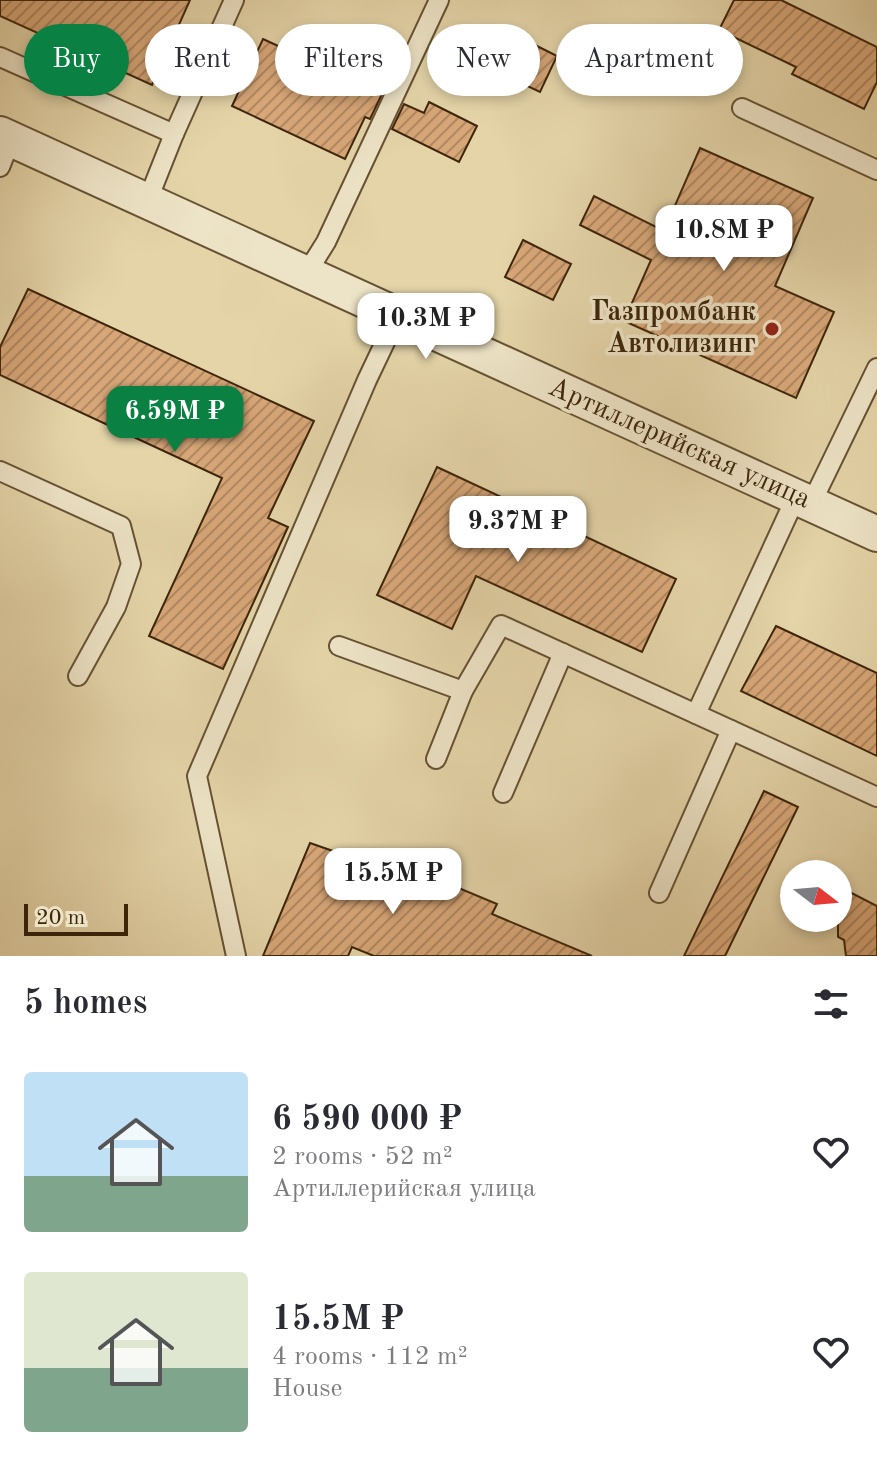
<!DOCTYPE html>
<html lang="en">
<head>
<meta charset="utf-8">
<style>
	:root { --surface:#fff; --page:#f2f2f3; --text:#2b2b33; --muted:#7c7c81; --accent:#0b8043 }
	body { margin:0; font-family:"Old Standard TT",serif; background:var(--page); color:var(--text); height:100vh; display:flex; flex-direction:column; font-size:30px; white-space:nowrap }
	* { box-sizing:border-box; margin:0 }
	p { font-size:26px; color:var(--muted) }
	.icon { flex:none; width:44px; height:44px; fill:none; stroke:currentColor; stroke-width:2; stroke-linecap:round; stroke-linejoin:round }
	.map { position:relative; height:956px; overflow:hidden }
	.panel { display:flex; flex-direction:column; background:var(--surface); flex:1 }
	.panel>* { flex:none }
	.banner { position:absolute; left:24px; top:24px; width:830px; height:72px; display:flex; gap:16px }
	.needle { width:52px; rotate:106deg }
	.fabs { position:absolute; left:780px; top:860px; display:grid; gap:16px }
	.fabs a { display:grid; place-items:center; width:72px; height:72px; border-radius:50%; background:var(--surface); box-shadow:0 4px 12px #0003; font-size:40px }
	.scale { position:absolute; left:24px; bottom:20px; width:104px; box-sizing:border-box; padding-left:8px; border:4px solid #3d250a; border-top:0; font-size:22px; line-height:28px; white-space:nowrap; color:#3d250a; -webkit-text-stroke:6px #ede3c6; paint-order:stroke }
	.price { position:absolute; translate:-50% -68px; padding:0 18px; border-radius:16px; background:#fff; color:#222; font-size:26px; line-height:52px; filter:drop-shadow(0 2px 4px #0008) }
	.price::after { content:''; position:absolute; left:50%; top:48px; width:24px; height:18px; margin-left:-12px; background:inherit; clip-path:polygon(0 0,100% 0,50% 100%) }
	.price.active { background:var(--accent); color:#fff }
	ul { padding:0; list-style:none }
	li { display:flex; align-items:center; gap:24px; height:200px; padding:0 24px }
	li span { display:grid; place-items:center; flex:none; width:224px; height:160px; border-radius:8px; color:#555 }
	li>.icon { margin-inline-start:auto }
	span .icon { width:96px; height:96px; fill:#fffc; stroke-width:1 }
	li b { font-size:34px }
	h2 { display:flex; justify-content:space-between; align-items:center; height:96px; padding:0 24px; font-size:34px }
	.tag { padding:0 28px; border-radius:36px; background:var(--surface); box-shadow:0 4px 12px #0003; font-size:28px; line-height:72px }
	.tag.active { background:var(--accent); color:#fff }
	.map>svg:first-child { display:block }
	.building { fill:url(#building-hatch); stroke:#3d250a; stroke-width:2 }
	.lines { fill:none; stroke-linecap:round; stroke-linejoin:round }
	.service-casing { stroke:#675132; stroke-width:22 }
	.minor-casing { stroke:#675132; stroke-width:38 }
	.service { stroke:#ede3c6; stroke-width:18 }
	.minor { stroke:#ede3c6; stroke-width:34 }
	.poi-dot { fill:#8f2418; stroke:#ede3c6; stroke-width:3 }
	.labels { text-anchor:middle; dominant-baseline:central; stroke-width:7; stroke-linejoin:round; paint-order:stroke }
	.poi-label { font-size:28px; font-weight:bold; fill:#3d250a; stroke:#ede3c6; text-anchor:end }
	.street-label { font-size:28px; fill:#3d250a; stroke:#ede3c6 }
</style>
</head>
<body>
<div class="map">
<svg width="877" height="956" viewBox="0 0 877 956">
	<defs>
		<pattern id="building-hatch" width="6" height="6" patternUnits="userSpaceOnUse" patternTransform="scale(2)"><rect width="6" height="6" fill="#d8a778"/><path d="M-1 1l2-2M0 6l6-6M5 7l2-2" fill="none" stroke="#b08861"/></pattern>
	</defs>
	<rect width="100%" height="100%" fill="#e4d4a8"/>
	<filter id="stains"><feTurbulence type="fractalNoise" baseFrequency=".0025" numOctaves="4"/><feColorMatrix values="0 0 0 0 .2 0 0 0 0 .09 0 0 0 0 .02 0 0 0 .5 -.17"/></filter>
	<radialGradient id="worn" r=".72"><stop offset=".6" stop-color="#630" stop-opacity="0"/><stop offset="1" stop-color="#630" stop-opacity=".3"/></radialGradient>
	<g class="building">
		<path d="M 0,0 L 190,0 L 152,85 L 0,16 Z"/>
		<path d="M 734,0 L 781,0 L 877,47 L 877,82 L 864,109 L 792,74 L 796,67 L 719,30 Z"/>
		<path d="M 509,32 L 557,56 L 540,92 L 491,69 Z"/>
		<path d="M 263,39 L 382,94 L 370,119 L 365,117 L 345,159 L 232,106 Z"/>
		<path d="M 429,102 L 477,126 L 459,162 L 392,129 L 404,104 L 424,113 Z"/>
		<path d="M 700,148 L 813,198 L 775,286 L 834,312 L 796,398 L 624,321 L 651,260 L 580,225 L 594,196 L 664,231 Z"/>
		<path d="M 523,240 L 571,264 L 553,300 L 505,277 Z"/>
		<path d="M 28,289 L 314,421 L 268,518 L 288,527 L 223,669 L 149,636 L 222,478 L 0,375 L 0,347 Z"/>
		<path d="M 437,467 L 676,579 L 642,652 L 476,576 L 452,629 L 377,595 Z"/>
		<path d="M 776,626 L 877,673 L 877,756 L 741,691 Z"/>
		<path d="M 764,791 L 798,807 L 725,956 L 684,956 Z"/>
		<path d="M 310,843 L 419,881 L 423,873 L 497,904 L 492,914 L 592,956 L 374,956 L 352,947 L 348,956 L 263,956 Z"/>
		<path d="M 838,886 L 877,906 L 877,956 L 846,956 L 844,940 L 838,937 Z"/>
	</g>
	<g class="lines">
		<g class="service-casing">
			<g id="service">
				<path d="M 0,57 L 174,134"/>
				<path d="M 742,108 L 877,170"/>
				<path d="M 0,167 L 11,139"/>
				<path d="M 147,202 L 174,134 L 234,0"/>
				<path d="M 306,274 L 326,242 L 439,0"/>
				<path d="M 0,471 L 121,526 L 131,564 L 116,607 L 78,676"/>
				<path d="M 796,497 L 696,714 L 877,797"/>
				<path d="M 811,504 L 877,368"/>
				<path d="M 339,646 L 463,691 L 501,625 L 696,714"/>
				<path d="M 436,759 L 463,691"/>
				<path d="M 503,793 L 563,653"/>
				<path d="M 659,893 L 731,730"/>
				<path d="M 236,956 L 197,776 L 367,380 L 397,317"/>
			</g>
		</g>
		<g class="minor-casing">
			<path id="minor" d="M 0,134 L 877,534"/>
		</g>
		<use href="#service" class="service"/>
		<use href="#minor" class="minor"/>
	</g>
	<circle class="poi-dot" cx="772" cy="329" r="8"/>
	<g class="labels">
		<g class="poi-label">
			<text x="756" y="313">Газпромбанк<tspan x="756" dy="32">Автолизинг</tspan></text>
		</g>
		<g class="street-label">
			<text transform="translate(679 444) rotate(24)">Артиллерийская улица</text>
		</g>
	</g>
	<rect width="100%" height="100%" filter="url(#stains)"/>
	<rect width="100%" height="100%" fill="url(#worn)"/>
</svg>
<div class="fabs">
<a><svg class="needle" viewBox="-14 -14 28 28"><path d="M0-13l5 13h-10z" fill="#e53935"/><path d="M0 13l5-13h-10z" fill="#7c7c81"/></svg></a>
</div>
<div class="scale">20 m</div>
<b class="price" style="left:724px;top:273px">10.8M ₽</b>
<b class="price" style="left:426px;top:361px">10.3M ₽</b>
<b class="price active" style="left:175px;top:454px">6.59M ₽</b>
<b class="price" style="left:518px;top:564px">9.37M ₽</b>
<b class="price" style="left:393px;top:916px">15.5M ₽</b>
<div class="banner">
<a class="tag active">Buy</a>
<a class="tag">Rent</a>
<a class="tag">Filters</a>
<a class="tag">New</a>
<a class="tag">Apartment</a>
</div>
</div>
<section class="panel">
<h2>5 homes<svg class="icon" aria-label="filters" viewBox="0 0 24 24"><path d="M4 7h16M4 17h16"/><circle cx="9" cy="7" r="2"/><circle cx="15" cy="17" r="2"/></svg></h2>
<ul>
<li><span style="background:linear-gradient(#bfe0f5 65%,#7fa58c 0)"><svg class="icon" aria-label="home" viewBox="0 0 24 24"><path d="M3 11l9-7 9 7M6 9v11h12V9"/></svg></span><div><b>6 590 000 ₽</b><p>2 rooms · 52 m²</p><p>Артиллерийская улица</p></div><svg class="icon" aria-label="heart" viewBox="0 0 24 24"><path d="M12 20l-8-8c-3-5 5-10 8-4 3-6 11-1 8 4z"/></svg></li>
<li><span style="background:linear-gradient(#dfe7d0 60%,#7fa58c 0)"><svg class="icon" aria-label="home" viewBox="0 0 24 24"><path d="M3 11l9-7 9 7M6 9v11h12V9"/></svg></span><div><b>15.5M ₽</b><p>4 rooms · 112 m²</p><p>House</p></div><svg class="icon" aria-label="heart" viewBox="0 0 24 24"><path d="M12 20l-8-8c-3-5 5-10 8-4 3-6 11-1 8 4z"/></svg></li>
</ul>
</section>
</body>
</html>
